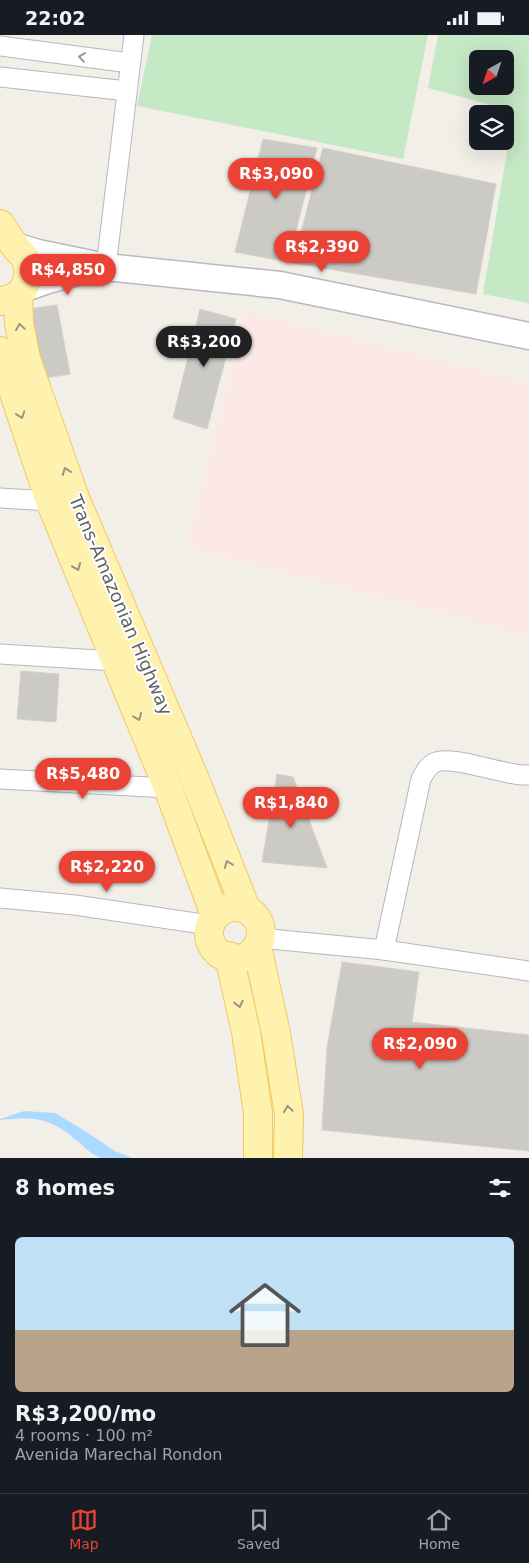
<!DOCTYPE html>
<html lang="en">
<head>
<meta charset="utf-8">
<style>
	:root { --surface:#171b24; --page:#20242c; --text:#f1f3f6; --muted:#9ea1a6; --line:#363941; --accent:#ea4335 }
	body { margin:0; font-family:"DejaVu Sans",sans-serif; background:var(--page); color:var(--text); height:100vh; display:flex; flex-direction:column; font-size:19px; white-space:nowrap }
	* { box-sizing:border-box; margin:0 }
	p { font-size:16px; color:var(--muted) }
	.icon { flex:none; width:28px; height:28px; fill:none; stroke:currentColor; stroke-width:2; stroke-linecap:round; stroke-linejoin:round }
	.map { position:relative; height:1123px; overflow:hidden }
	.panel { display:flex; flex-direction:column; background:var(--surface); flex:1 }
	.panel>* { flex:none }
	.needle { width:32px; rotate:220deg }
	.controls { position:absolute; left:469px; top:15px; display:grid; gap:10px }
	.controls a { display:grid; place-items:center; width:45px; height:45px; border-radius:8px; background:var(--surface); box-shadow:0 5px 20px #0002; font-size:25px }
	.price { position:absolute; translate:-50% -42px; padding:0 11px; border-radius:18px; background:var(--accent); color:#fff; font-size:16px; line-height:32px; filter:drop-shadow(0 1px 2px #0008) }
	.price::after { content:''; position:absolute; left:50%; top:30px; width:15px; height:11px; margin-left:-8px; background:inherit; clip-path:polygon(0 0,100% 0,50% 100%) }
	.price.on { background:#222; color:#fff }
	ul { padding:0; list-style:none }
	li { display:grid; align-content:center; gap:10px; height:265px; padding:0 15px }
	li+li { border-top:1px solid var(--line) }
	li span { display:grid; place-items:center; height:155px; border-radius:8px; color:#555 }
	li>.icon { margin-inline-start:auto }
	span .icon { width:90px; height:90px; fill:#fffc; stroke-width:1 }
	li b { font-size:21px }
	h2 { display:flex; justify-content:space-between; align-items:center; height:60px; padding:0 15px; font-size:21px }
	.status { display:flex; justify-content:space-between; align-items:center; height:35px; padding:0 25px; background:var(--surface); direction:ltr }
	.status svg { height:14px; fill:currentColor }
	.menu { display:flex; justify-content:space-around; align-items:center; height:70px; border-top:1px solid var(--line); background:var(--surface); font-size:14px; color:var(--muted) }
	.menu a { display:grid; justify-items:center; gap:2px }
	.menu .on { color:var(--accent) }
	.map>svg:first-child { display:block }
	.medical { fill:#fce8e6 }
	.green { fill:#c5e8c5; fill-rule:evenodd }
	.water { fill:#aadaff }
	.building { fill:#cccac5; stroke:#d6d1c6 }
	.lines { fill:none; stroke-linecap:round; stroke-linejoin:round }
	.street-casing { stroke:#b5b8bc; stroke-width:21 }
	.secondary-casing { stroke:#b6babf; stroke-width:29 }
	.primary-casing { stroke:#f2c960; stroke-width:30 }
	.street { stroke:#fff; stroke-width:19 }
	.secondary { stroke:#fff; stroke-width:26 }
	.primary { stroke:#fff2af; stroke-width:28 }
	.oneway { stroke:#979a9d }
	.oneway2 { stroke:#979581 }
	.labels { text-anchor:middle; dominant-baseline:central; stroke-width:4; stroke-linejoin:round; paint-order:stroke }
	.street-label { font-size:18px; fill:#5f6368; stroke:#fff }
</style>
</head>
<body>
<div class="status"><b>22:02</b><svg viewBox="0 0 49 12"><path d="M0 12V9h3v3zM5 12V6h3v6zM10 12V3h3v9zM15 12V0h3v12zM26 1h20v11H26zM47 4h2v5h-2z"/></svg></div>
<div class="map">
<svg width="529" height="1123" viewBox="0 0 529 1123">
	<rect width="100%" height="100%" fill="#f1efe8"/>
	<path class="medical" d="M 246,277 L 529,348 L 529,601 L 187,512 Z"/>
	<g class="green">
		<path d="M 152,0 L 428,0 L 403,124 L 137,71 Z"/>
		<path d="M 438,0 L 529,0 L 529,268 L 483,259 L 514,76 L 428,53 ZM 478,24 L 505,24 L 505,51 L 478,51 Z"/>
	</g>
	<path class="water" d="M 24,1076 L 55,1078 L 85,1096 L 115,1116 L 132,1123 C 123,1123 110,1123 101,1123 C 91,1120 84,1111 76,1105 C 49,1082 34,1082 0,1085 L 0,1084 Z"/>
	<g class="building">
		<path d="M 263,104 L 317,113 L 288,227 L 235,217 Z"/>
		<path d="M 323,113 L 496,149 L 476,259 L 293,228 Z"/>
		<path d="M 57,270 L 70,339 L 39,344 L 28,274 Z"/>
		<path d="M 200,274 L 236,284 L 207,394 L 173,383 Z"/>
		<path d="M 21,636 L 59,639 L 56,687 L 17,684 Z"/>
		<path d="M 277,739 L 293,742 L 327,833 L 262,827 Z"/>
		<path d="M 342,927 L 419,937 L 412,987 L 529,1000 L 529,1116 L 322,1095 L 327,1013 Z"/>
	</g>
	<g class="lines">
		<g class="street-casing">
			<g id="street">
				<path d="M 0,11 L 130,28"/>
				<path d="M 0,42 L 127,56"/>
				<path d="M 106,232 L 134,0"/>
				<path d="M 0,463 L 50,466"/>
				<path d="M 0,619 L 115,626"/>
				<path d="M 0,744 L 168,753"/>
				<path d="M 0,863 L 75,870 L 209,890"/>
				<path d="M 260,903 L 384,915 L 529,936"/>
				<path d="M 384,915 L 421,744 C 425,737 428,730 436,727 C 454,720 507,742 529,740"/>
			</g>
		</g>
		<g class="secondary-casing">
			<g id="secondary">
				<path d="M 15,211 L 38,218 L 106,232 L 280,250 L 529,301"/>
				<path d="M 25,253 L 48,245 L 93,233"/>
			</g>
		</g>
		<g class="primary-casing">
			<g id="primary">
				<path d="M 0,189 C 5,196 10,204 15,211 C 18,216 23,219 25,223 C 35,243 23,264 1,266"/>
				<path d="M 18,260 L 19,288 L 26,324 L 75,463 L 194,742 L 246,874"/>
				<path d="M 0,316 L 50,466 L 168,753 L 215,880"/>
				<circle cx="235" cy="898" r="26"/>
				<path d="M 257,911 L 276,999 L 289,1080 L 288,1123"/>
				<path d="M 229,921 L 246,997 L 258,1078 L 258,1123"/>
			</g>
		</g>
		<use href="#street" class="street"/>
		<use href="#secondary" class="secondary"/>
		<use href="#primary" class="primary"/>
	</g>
	<defs><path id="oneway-chevron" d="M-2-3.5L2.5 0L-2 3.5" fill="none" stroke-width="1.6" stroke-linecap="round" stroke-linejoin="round" transform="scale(1.25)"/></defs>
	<use class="oneway" href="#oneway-chevron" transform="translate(82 22) rotate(-172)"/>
	<g class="oneway2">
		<use href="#oneway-chevron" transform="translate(20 292) rotate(-98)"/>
		<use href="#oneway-chevron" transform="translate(21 380) rotate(71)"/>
		<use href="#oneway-chevron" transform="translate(66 436) rotate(-110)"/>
		<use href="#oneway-chevron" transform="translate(77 532) rotate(68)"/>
		<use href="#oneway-chevron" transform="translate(138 682) rotate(67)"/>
		<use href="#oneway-chevron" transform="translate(228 829) rotate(-111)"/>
		<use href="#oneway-chevron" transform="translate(239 969) rotate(77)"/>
		<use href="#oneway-chevron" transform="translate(288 1074) rotate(-98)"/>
	</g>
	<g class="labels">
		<g class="street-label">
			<text transform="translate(121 570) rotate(67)">Trans-Amazonian Highway</text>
		</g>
	</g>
</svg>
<div class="controls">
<a><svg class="needle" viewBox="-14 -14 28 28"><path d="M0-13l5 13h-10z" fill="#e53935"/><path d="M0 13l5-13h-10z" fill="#9ea1a6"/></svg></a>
<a><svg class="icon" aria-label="layers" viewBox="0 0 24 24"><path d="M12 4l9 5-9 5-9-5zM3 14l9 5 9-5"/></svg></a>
</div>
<b class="price" style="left:276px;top:165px">R$3,090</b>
<b class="price" style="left:322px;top:238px">R$2,390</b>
<b class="price" style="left:68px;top:261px">R$4,850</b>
<b class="price on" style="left:204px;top:333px">R$3,200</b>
<b class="price" style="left:83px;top:765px">R$5,480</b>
<b class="price" style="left:291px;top:794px">R$1,840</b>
<b class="price" style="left:107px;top:858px">R$2,220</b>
<b class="price" style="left:420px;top:1035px">R$2,090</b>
</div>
<section class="panel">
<h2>8 homes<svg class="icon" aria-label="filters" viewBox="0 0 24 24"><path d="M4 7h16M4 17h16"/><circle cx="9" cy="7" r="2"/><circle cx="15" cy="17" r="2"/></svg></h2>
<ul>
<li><span style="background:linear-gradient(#bfe0f5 60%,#b9a48a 0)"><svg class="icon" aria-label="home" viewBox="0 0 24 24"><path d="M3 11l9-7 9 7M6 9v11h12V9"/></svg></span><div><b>R$3,200/mo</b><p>4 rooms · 100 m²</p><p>Avenida Marechal Rondon</p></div></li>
</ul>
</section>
<nav class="menu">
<a class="on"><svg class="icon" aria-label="map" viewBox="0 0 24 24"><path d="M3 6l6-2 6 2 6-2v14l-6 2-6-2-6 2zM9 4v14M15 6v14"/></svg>Map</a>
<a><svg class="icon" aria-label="saved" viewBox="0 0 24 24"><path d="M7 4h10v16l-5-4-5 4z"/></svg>Saved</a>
<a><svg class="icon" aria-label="home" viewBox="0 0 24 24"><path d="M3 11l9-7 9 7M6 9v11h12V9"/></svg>Home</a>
</nav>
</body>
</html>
